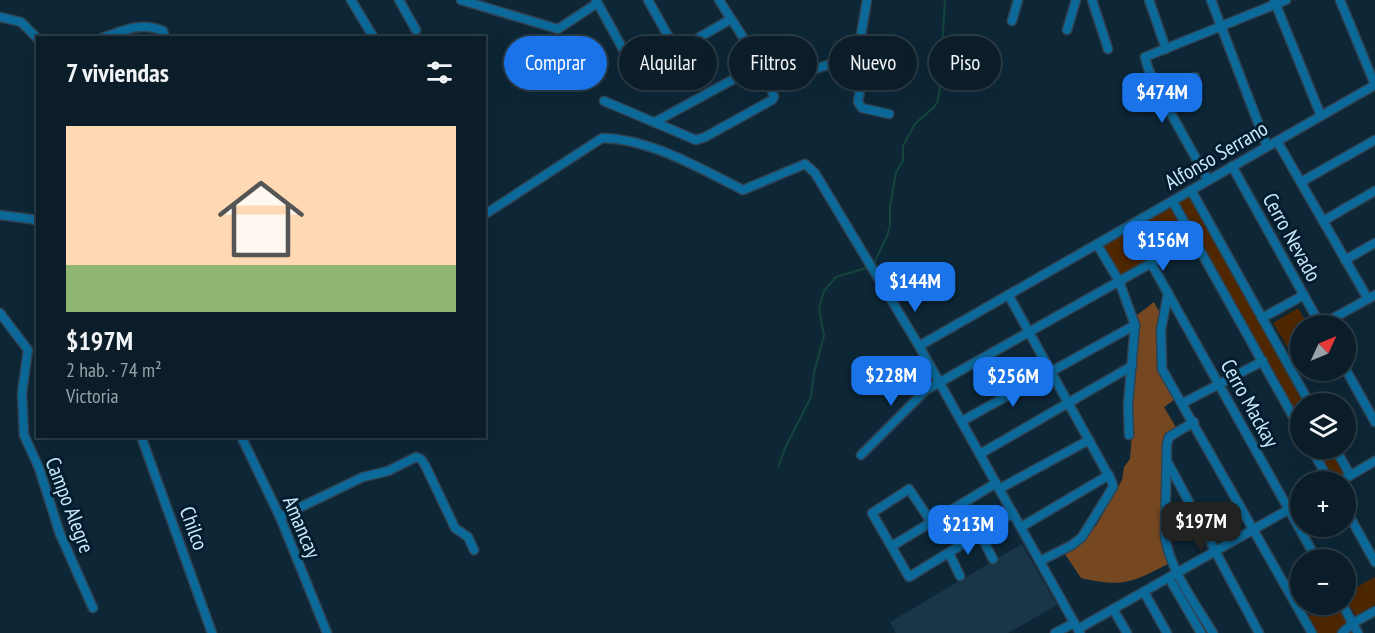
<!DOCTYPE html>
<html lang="es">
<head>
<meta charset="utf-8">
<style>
	:root { --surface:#0a1d29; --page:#132631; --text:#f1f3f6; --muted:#99a2a8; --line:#2a3b46; --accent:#1a73e8 }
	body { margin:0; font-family:"PT Sans Narrow",sans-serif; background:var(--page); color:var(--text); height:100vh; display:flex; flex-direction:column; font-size:22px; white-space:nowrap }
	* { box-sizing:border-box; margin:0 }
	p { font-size:20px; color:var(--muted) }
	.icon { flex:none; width:33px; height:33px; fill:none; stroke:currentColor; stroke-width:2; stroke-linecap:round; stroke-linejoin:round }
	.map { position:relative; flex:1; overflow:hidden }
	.side { position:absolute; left:36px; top:36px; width:450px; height:402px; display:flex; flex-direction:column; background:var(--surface); border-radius:0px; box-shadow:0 6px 24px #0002,0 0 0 2px var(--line) }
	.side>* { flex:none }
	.hud { position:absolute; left:504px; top:36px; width:570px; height:54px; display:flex; gap:12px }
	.needle { width:39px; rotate:46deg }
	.tools { position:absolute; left:1290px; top:315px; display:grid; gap:12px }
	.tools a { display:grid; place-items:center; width:66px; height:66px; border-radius:50%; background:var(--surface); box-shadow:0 6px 24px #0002,0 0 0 2px var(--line); font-size:30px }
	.price { position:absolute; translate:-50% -51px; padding:0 14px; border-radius:12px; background:var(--accent); color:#fff; font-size:20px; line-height:39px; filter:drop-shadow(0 2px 3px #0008) }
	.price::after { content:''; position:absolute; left:50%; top:36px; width:18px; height:14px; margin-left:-9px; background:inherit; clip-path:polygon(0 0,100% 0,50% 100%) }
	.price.active { background:#222; color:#fff }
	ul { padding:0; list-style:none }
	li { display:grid; align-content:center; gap:12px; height:318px; padding:0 30px }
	li span { display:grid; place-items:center; height:186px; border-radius:0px; color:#555 }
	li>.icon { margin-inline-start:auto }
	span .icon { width:108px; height:108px; fill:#fffc; stroke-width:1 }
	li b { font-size:26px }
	h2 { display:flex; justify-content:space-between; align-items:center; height:72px; padding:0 30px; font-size:26px }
	.chip { padding:0 21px; border-radius:27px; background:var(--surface); box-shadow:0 6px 24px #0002,0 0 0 2px var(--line); font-size:21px; line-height:54px }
	.chip.active { background:var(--accent); color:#fff }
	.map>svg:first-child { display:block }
	.built { fill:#193548 }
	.green { fill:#4f2800 }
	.forest { fill:#754821 }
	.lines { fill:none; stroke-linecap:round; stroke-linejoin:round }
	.stream { stroke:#14453d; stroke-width:2 }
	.minor-casing { stroke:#304354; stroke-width:11 }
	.minor { stroke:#0b6a9a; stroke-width:8 }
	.labels { text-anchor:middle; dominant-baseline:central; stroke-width:6; stroke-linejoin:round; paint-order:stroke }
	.street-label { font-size:21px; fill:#c9e7fd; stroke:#041d2d }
</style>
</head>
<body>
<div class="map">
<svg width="1375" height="633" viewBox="0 0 1375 633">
	<rect width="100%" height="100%" fill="#0d2737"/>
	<path class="built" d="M 1022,544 L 1057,605 L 1008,633 L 896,633 L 890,622 Z"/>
	<g class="green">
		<path d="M 1190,195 L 1307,403 L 1300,404 L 1300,424 L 1177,202 Z"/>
		<path d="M 1171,206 L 1190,239 L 1120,278 L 1103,247 Z"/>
		<path d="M 1298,308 L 1308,325 L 1300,326 L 1300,358 L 1296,361 L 1273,323 Z"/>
		<path d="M 1314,449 L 1333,449 L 1347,474 L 1332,481 Z"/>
		<path d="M 1375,577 L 1375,605 L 1356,616 L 1346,600 L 1346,593 Z"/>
		<path d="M 1330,604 L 1338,605 L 1353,633 L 1306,633 L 1314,628 L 1307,617 Z"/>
	</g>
	<path class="forest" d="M 1154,302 L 1161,315 L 1160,367 L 1177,398 L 1164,407 L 1177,429 L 1168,436 L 1163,461 L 1170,563 C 1133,582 1123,588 1081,578 L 1061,548 L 1096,526 L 1122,480 L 1124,467 L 1130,459 L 1132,433 L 1130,399 L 1137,315 Z"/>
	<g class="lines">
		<g class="stream">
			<path d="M 874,263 L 887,236 L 890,225 L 890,207 L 896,172 L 903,161 L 903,146 L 915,124 L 935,106 L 938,100 L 943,69 L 942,51 L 945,0"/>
			<path d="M 778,467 L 786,446 L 811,397 L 814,373 L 824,336 L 819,308 L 824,291 L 836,277 L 869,267"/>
		</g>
		<g class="minor-casing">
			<g id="minor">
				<path d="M 351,0 L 374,38"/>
				<path d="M 399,0 L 416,30"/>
				<path d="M 461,0 L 558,29 L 596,4"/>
				<path d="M 596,0 L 635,71 L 641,71 L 731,19"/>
				<path d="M 648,0 L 676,50"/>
				<path d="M 867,0 L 857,58 L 861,84 L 858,102 L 862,108 L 889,114"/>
				<path d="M 1092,0 L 1108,49"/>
				<path d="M 1149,0 L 1166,49"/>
				<path d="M 1211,0 L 1267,146"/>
				<path d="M 1274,0 L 1321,116"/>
				<path d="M 1340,0 L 1375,85"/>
				<path d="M 0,17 L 21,22 L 38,39"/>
				<path d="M 1012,21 L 1018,0"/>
				<path d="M 1067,30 L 1076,0"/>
				<path d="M 102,38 C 123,31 141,21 163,31 L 165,38"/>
				<path d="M 860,68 L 898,76"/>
				<path d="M 1159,92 L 1195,77"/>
				<path d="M 604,101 L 696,140 L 705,137 L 772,100 L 774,97 C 764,65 737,29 719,0"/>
				<path d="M 655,122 L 767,61 C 780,62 789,73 803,71 C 822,70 838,58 857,58"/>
				<path d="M 1277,141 L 1368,299"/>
				<path d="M 1232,166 L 1321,326"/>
				<path d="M 1208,180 L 1159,92 L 1148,68 L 1145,57 L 1286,0"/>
				<path d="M 1301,182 L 1375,140"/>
				<path d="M 1191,190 L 1310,404"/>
				<path d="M 1173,202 L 1300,429"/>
				<path d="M 0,215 L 38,220"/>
				<path d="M 484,215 L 602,138 C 651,139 699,168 743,190 L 805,164 L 815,173 L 919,346 L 1080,633"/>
				<path d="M 1323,221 L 1375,191"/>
				<path d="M 1098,246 L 1119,281 L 1135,325 L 1128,405 L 1129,435"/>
				<path d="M 1345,260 L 1375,243"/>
				<path d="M 1151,263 L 1317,560"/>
				<path d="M 888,293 L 921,275"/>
				<path d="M 1168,293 L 1161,330 L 1162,369 L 1312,633"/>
				<path d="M 1009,296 L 1112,482 L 1113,487 L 1082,537 L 1072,545 L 1040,561"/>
				<path d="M 0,313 L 28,350 L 22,393 L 24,435 L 39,468 L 60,534 L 93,608"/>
				<path d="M 1262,318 L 1304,295"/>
				<path d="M 1321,325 L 1375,295"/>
				<path d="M 919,346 L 1375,85"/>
				<path d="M 1346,370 L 1375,422"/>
				<path d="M 1183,403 L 1263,361"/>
				<path d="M 962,421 L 1135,325"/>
				<path d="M 1194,422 L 1169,437 L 1167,444 L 1165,536 C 1170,571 1195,603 1213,633"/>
				<path d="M 141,436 L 212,633"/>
				<path d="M 241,436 L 280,517 L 327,633"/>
				<path d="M 1311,448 L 1330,482"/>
				<path d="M 1335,448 L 1350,475"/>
				<path d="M 980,454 L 1132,366"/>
				<path d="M 861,455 L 926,390 L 1194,239"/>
				<path d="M 1167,461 L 1259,633"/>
				<path d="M 1339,482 L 1375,461"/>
				<path d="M 999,489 L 1089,440"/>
				<path d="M 1346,510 L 1375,562"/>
				<path d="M 280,517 L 363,477 L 388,471 L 416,457 L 421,459 L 426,467 L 455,528 L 468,537 L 474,550"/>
				<path d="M 932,523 L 909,489 L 872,513 L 909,577 L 1013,513"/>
				<path d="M 1021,527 L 1109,475"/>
				<path d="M 980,534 L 993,559"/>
				<path d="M 892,546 L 996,483"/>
				<path d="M 949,553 L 960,576"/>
				<path d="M 1169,578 L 1201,633"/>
				<path d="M 1144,592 L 1167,633"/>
				<path d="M 1342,604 L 1358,633"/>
				<path d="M 1113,609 L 1127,633"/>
				<path d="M 1078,629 L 1300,503"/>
				<path d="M 1055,633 L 1074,623"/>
				<path d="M 1342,633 L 1353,623 L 1375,611"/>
			</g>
		</g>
		<use href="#minor" class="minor"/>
	</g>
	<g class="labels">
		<g class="street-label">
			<text transform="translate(1216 155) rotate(-30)">Alfonso Serrano</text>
			<text transform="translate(1292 237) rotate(61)">Cerro Nevado</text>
			<text transform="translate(1250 403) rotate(61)">Cerro Mackay</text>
			<text transform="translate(70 505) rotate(69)">Campo Alegre</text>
			<text transform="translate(302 527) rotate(67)">Amancay</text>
			<text transform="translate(194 528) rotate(70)">Chilco</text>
		</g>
	</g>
</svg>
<div class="tools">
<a><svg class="needle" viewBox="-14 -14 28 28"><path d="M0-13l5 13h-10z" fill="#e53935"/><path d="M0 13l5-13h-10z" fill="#99a2a8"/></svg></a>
<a><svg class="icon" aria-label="layers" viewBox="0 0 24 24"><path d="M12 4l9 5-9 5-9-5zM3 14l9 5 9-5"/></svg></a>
<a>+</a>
<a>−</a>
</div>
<b class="price" style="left:1162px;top:124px">$474M</b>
<b class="price" style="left:1163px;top:272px">$156M</b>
<b class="price" style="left:915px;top:313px">$144M</b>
<b class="price" style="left:891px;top:407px">$228M</b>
<b class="price" style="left:1013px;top:408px">$256M</b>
<b class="price active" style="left:1201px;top:553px">$197M</b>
<b class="price" style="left:968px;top:556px">$213M</b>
<div class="hud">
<a class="chip active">Comprar</a>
<a class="chip">Alquilar</a>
<a class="chip">Filtros</a>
<a class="chip">Nuevo</a>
<a class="chip">Piso</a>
</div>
<section class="side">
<h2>7 viviendas<svg class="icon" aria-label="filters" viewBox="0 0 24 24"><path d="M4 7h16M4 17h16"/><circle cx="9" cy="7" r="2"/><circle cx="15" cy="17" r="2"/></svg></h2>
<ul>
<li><span style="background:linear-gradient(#ffd9b3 75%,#8fb573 0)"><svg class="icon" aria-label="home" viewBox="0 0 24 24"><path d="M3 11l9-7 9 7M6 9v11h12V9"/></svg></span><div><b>$197M</b><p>2 hab. · 74 m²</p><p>Victoria</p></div></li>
</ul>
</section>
</div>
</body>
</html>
